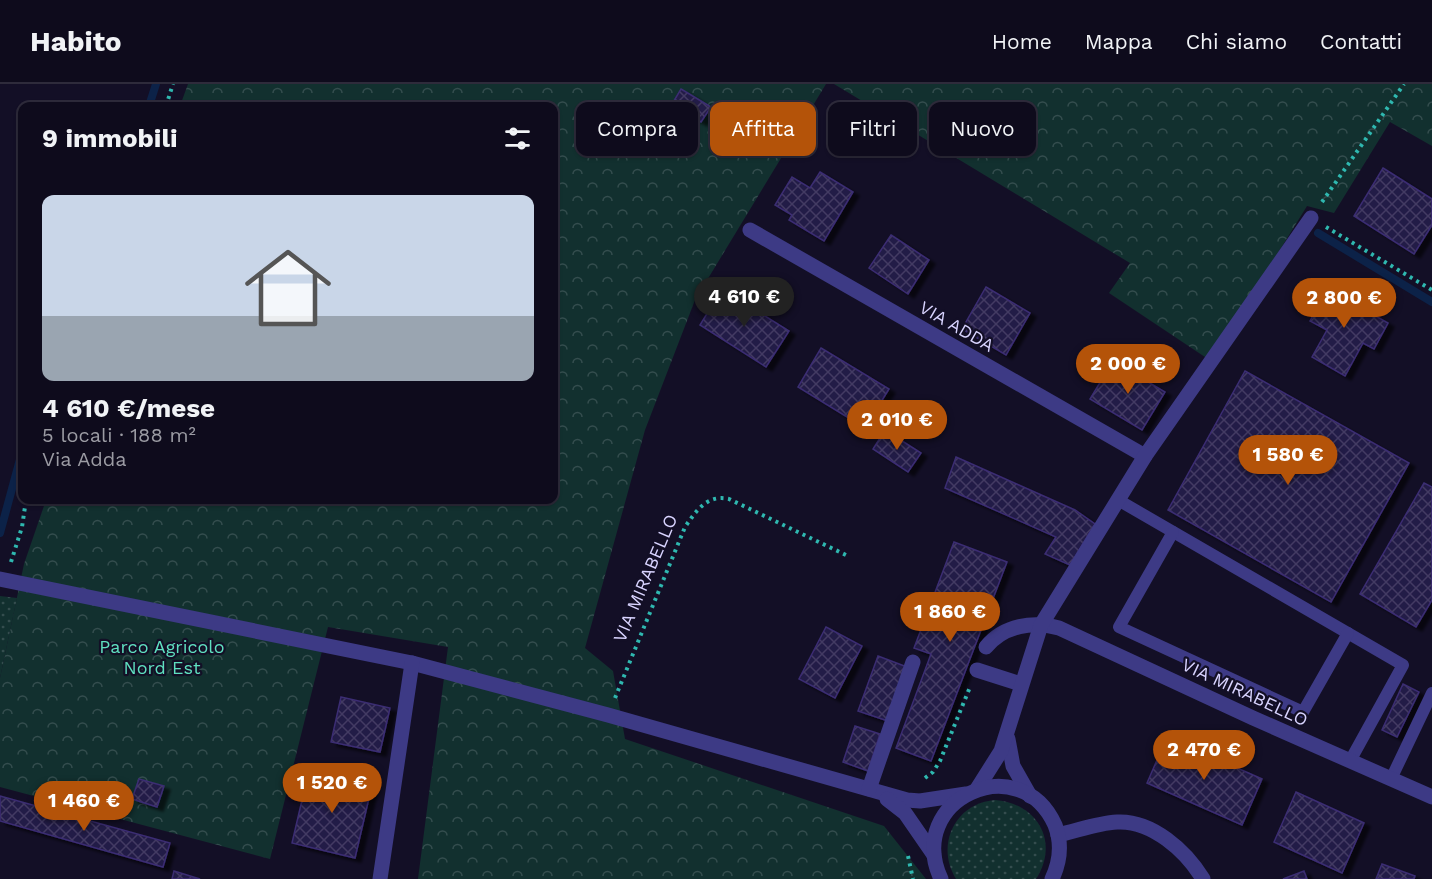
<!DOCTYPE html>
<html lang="it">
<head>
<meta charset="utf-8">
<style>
	:root { --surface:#0e0b1c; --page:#1c1929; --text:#f1f3f6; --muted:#9b9ba3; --line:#2e2b3b; --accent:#b45309 }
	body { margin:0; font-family:"Work Sans",sans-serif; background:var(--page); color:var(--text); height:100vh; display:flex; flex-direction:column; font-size:22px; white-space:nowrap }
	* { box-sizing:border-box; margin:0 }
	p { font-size:20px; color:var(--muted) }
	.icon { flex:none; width:33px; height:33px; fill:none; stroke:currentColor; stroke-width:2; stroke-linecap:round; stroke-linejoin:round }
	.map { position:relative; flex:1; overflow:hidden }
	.drawer { position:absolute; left:18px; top:18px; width:540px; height:402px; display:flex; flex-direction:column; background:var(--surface); border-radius:12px; box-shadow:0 2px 4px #0004,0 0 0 2px var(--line) }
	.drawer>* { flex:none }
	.guide { position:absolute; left:576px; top:18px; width:570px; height:54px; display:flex; gap:12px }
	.price { position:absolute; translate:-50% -51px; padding:0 14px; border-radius:21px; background:var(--accent); color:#fff; font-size:20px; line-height:39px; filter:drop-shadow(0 2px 3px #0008) }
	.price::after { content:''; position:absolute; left:50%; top:36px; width:18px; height:14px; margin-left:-9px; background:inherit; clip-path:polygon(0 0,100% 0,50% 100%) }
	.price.active { background:#222; color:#fff }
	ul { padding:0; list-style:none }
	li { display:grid; align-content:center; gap:12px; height:318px; padding:0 24px }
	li+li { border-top:2px solid var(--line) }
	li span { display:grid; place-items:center; height:186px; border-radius:12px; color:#555 }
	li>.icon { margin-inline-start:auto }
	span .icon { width:108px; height:108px; fill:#fffc; stroke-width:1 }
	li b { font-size:26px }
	h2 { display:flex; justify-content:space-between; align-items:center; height:72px; padding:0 24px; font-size:26px }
	.pill { padding:0 21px; border-radius:12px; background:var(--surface); box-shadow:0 2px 4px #0004,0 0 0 2px var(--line); font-size:21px; line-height:54px }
	.pill.active { background:var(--accent); color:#fff }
	header { display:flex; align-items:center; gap:36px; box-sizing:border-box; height:84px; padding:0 30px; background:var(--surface); border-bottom:2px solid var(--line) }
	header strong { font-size:28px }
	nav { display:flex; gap:33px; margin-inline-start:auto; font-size:21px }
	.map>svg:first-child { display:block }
	.forest { fill:url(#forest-crowns) }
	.garden { fill:url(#garden-dots) }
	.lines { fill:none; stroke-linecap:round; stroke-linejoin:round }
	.stream { stroke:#0c2248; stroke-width:8 }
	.building { fill:url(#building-cross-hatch); stroke:#3b2d73; stroke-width:1.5; filter:url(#shadow) }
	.path { stroke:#2fb8b0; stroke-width:4; stroke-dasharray:3 4.5; stroke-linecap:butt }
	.service { stroke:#3d3a85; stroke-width:12 }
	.minor { stroke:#3d3a85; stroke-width:15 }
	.labels { text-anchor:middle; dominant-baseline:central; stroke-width:4.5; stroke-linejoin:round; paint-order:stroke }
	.street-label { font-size:18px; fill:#d9d4ff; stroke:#130f26 }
	.park-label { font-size:18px; fill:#5fe0c0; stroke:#130f26 }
</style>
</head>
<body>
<header>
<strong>Habito</strong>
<nav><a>Home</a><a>Mappa</a><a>Chi siamo</a><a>Contatti</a></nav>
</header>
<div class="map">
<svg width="1432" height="795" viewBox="0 0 1432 795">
	<defs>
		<pattern id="forest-crowns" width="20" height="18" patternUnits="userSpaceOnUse" patternTransform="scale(1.5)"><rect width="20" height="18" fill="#12302f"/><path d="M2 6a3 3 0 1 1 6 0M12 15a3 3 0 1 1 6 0" fill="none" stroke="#344d4e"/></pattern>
		<pattern id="garden-dots" width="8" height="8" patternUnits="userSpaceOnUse" patternTransform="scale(1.5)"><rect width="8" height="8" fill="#12302f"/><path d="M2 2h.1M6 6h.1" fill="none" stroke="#344d4e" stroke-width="1.8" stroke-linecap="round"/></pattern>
		<pattern id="building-cross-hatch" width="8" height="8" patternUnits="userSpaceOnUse" patternTransform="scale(1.5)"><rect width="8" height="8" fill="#241b47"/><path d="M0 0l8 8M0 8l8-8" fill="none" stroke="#433b63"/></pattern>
		<filter id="shadow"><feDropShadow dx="6" dy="4" stdDeviation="1.5" flood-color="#0009"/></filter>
	</defs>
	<rect width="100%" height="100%" fill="#130f26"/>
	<g class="forest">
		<path d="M 188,0 L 826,0 L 695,216 L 645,346 L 585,564 L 613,587 L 625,655 L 884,742 L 926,795 L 418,795 L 448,563 L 328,543 L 270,775 L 0,703 L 0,594 L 24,480 L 46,416 L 554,416 L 554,22 L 180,22 Z"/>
		<path d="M 834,0 L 1432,0 L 1432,62 L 1390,38 L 1334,129 L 1307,122 L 1211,277 L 1109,209 L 1130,179 Z"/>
	</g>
	<g class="garden">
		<path d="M 0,512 L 17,514 L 0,594 Z"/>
		<path d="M 995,716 C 1037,719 1060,758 1036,795 L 956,795 C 935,761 955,719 995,716 Z"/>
	</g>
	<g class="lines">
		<g class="stream">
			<path d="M 149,22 L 156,0"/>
			<path d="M 1318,149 L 1432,218"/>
			<path d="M 0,449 L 22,368"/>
		</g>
	</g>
	<g class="building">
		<path d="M 681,5 L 711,23 L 701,38 L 672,20 Z"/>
		<path d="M 641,28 L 658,39 L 652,49 L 635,39 Z"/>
		<path d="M 1383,84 L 1432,115 L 1432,141 L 1414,170 L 1354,132 Z"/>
		<path d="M 820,88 L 853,108 L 824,157 L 789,136 L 792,131 L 775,121 L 792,93 L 810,104 Z"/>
		<path d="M 891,151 L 929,176 L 908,210 L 869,184 Z"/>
		<path d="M 1333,196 L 1356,209 L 1351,218 L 1388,239 L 1374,265 L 1363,259 L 1345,292 L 1312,273 L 1327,246 L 1310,237 Z"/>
		<path d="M 986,203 L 1030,229 L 1006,271 L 962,245 Z"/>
		<path d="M 722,205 L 789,247 L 766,283 L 700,241 Z"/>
		<path d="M 821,264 L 889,305 L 865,344 L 798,303 Z"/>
		<path d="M 1113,277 L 1165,308 L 1142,346 L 1090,315 Z"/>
		<path d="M 1245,287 L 1409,379 L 1331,518 L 1168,426 Z"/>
		<path d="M 885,346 L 921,369 L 908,388 L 873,365 Z"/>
		<path d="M 956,373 L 1075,426 L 1095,440 L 1070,481 L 1045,470 L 1056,453 L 945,404 Z"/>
		<path d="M 1424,399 L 1432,403 L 1432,516 L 1416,543 L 1360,510 Z"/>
		<path d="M 954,458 L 1007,478 L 931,677 L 896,664 L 931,570 L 914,564 Z"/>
		<path d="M 826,543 L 862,562 L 835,614 L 799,595 Z"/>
		<path d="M 878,572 L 907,583 L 888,637 L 858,627 Z"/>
		<path d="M 1403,600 L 1419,608 L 1397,653 L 1382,646 Z"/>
		<path d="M 341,613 L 390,624 L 380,668 L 331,658 Z"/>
		<path d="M 855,642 L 880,650 L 868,687 L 843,678 Z"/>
		<path d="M 1167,653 L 1262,695 L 1242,741 L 1147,699 Z"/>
		<path d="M 309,686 L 372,701 L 355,774 L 292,759 Z"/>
		<path d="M 139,695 L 164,702 L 157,723 L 132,715 Z"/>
		<path d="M 1296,708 L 1364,739 L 1342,789 L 1274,758 Z"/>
		<path d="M 0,712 L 170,759 L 163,783 L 0,737 Z"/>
		<path d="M 1382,780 L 1415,792 L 1414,795 L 1376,795 Z"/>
		<path d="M 174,787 L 200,795 L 172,795 Z"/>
		<path d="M 1304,787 L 1307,795 L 1283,795 Z"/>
	</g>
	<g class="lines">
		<g class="path">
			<path d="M 166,22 L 173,0"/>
			<path d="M 1322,118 L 1404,0"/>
			<path d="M 1326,143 L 1432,206"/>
			<path d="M 11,478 L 22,443 L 26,416"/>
			<path d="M 615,614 L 685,443 C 696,427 707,410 729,415 L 846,471"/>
			<path d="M 925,694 L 933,688 L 940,677 L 970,603"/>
			<path d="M 908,772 L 913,795"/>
		</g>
		<g class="service">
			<path d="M 1118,416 L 1403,581 L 1350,677"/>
			<path d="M 1173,448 L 1119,543 L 1303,628 L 1348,549"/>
			<path d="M 1391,695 L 1432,609"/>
		</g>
		<g class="minor">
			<path d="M 750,146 L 1145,372"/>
			<path d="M 0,495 L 412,579 L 608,631 L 907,716 L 920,717 L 966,710"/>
			<path d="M 986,563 C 1004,541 1033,537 1059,544 L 1253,634 L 1432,713"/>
			<path d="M 977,586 L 1021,600"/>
			<path d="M 1008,655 L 1013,682 L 1030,712"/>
			<path d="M 869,705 L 913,578"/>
			<path d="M 977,705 L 1001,667 L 1041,541 L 1145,372 L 1311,134"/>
			<path d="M 887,715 L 905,729 L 934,771"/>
			<path d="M 1058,751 C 1077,747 1097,739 1117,738 C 1152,736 1186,767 1203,795"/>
			<path d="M 380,795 L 412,579"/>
			<path d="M 941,795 C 904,715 1020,663 1055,741 C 1062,759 1060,778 1052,795"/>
		</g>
	</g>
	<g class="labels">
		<g class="street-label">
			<text transform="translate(957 242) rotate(30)">VIA ADDA</text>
			<text transform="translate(645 494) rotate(-67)">VIA MIRABELLO</text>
			<text transform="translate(1245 608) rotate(25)">VIA MIRABELLO</text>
		</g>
		<g class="park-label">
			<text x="162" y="562">Parco Agricolo<tspan x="162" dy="21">Nord Est</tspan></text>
		</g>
	</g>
</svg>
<b class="price active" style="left:744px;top:244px">4 610 €</b>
<b class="price" style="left:1344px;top:245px">2 800 €</b>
<b class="price" style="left:1128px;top:311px">2 000 €</b>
<b class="price" style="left:897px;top:367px">2 010 €</b>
<b class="price" style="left:1288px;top:402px">1 580 €</b>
<b class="price" style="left:950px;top:559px">1 860 €</b>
<b class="price" style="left:1204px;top:697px">2 470 €</b>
<b class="price" style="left:332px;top:730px">1 520 €</b>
<b class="price" style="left:84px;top:748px">1 460 €</b>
<div class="guide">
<a class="pill">Compra</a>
<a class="pill active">Affitta</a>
<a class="pill">Filtri</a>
<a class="pill">Nuovo</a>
</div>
<section class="drawer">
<h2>9 immobili<svg class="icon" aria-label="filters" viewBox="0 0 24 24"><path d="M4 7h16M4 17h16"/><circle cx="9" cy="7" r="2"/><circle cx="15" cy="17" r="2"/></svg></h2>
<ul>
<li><span style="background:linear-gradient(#c9d6e8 65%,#9aa5b1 0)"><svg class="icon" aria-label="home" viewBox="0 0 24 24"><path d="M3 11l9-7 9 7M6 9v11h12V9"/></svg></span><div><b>4 610 €/mese</b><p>5 locali · 188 m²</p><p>Via Adda</p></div></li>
</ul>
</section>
</div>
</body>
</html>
